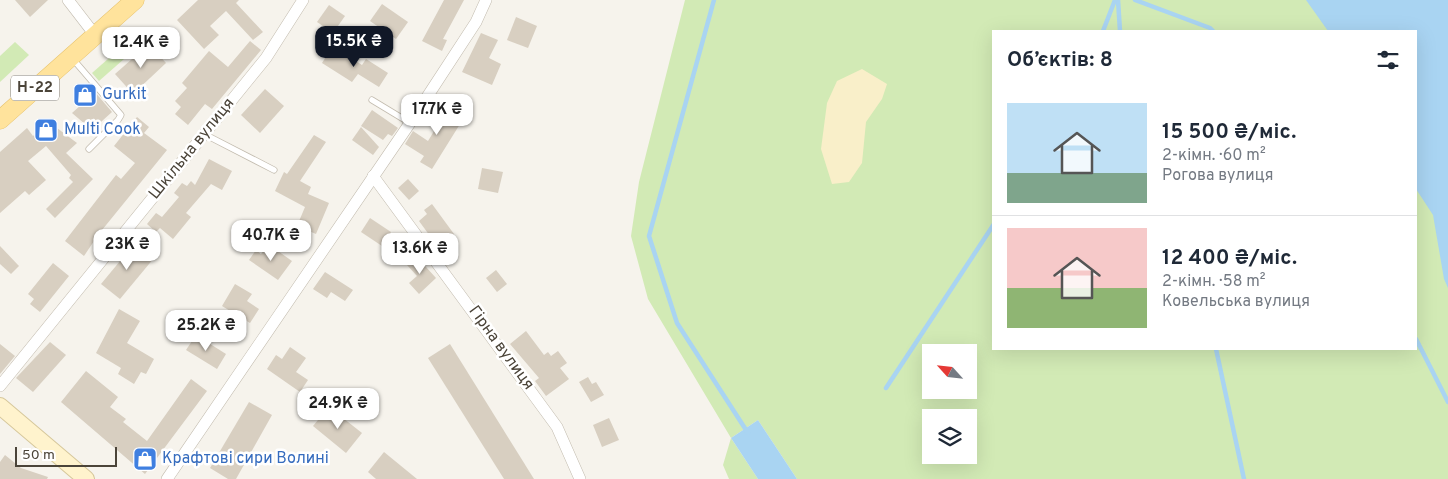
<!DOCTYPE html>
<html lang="uk">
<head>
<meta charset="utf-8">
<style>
	:root { --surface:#fff; --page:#f6f6f7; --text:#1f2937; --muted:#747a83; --line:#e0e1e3; --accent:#111827 }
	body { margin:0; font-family:Overpass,sans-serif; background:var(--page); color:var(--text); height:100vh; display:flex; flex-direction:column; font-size:19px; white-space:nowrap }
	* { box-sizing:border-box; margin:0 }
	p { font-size:16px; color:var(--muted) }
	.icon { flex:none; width:28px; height:28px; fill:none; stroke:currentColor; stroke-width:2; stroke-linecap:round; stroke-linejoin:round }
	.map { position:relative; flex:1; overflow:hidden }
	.side { position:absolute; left:992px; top:30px; width:425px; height:320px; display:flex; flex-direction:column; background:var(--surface); border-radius:0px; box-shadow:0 5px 20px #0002 }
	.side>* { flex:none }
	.needle { width:32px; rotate:297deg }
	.fabs { position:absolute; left:922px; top:344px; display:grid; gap:10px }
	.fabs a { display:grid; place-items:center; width:55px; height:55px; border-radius:0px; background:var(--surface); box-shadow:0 5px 20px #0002; font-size:25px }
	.scale { position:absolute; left:15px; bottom:12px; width:102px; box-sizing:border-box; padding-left:5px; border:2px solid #4b4439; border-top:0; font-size:14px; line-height:18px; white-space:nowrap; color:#4b4439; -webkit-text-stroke:4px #fff; paint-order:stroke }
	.price { position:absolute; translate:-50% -42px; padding:0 11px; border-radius:10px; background:#fff; color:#222; font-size:16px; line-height:32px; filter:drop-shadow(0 1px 2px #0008) }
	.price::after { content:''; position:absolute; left:50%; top:30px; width:15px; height:11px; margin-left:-8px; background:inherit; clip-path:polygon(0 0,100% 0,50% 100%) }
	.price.selected { background:var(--accent); color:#fff }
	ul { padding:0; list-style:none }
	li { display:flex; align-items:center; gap:15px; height:125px; padding:0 15px }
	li+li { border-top:1px solid var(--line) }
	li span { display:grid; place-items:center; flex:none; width:140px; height:100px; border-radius:0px; color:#555 }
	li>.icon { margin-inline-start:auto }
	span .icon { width:60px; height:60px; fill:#fffc; stroke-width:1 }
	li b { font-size:21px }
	h2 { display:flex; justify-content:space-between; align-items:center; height:60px; padding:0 15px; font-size:21px }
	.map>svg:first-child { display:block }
	.green { fill:#d2eab5; fill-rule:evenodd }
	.sand { fill:#f9efc9 }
	.water { fill:#a9d4f2 }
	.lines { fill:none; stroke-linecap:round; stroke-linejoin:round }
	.stream { stroke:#a9d4f2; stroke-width:4.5 }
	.building { fill:#d8cfc1 }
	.service-casing { stroke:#c2bbae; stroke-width:7 }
	.minor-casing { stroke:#c2bbae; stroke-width:12 }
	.secondary-casing { stroke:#d6c79b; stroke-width:18 }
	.primary-casing { stroke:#e6c16a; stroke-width:19 }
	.service { stroke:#fff; stroke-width:5.5 }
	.minor { stroke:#fff; stroke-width:11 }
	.secondary { stroke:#fff3cd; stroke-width:16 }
	.primary { stroke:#ffe39c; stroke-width:18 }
	.labels { text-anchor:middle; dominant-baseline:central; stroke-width:5; stroke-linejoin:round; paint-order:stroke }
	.shield { fill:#fff; stroke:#817c74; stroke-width:1 }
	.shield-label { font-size:15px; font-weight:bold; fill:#4b4439 }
	.shop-label { font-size:16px; fill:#366cbe; stroke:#fff; text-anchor:start }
	.street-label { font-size:16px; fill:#4b4439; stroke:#fff }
</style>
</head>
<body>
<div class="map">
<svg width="1448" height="479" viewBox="0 0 1448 479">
	<rect width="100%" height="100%" fill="#f6f3ec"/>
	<g class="green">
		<path d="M 685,0 L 1343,0 L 1362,31 L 994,31 L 994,349 L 1416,349 L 1416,120 L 1448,176 L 1448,479 L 797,479 L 758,420 L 731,438 L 758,479 L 729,479 L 723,465 L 731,438 L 648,299 L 631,236 L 639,182 ZM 931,352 L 969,352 L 969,390 L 931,390 ZM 931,418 L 969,418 L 969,455 L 931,455 Z"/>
		<path d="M 138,32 L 145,40 L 131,52 L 125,44 Z"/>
		<path d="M 15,42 L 29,55 L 0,82 L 0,56 Z"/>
		<path d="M 117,51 L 124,59 L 99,81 L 92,73 Z"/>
	</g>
	<path class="sand" d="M 862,69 L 887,84 L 882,99 L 866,122 L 862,163 L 849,182 L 832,184 L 821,149 L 827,103 L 837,81 Z"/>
	<g class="water">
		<path d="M 1306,0 L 1448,0 L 1448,288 L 1444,279 L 1433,215 L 1416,189 L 1416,31 L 1328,31 Z"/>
		<path d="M 758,420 L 797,479 L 758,479 L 731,438 Z"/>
	</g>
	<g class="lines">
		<g class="stream">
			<path d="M 714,0 L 649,236 L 677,323 L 748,433"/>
			<path d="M 1118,0 L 1120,31"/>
			<path d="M 1135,0 L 1210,28 L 1213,31"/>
			<path d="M 1103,31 L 1115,0"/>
			<path d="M 1416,339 L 1448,402"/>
			<path d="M 1216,349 L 1244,479"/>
			<path d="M 886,388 L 994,224"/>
		</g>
	</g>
	<g class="building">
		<path d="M 15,0 L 48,0 L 30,17 Z"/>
		<path d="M 198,0 L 239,0 L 236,3 L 263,32 L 253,40 L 226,11 L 210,26 L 219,35 L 204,49 L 177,20 Z"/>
		<path d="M 444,0 L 464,0 L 443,39 L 447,40 L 442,51 L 422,41 Z"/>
		<path d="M 382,4 L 408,22 L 396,39 L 370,21 Z"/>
		<path d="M 329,5 L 345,16 L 333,33 L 317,22 Z"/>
		<path d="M 516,17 L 537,26 L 528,48 L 507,40 Z"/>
		<path d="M 481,33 L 498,40 L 489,58 L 501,64 L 492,85 L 462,72 Z"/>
		<path d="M 250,41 L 261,50 L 212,109 L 205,104 L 188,125 L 175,114 L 181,107 L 175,101 L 187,88 L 182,83 L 209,51 L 228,67 Z"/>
		<path d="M 149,44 L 166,63 L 133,94 L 115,74 Z"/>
		<path d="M 333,46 L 362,65 L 366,59 L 388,73 L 379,87 L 358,74 L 352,82 L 322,63 Z"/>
		<path d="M 89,85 L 112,112 L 92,130 L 72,113 L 81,105 L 75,98 Z"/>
		<path d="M 265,89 L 284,106 L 260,133 L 241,115 Z"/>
		<path d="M 443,102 L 465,116 L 432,169 L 420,162 L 424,156 L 405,144 L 413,131 L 428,141 L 439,123 L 432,119 Z"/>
		<path d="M 372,110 L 398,128 L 392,136 L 388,134 L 383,140 L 361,126 Z"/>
		<path d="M 137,117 L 149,127 L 144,133 L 167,150 L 98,235 L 84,256 L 65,241 L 116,175 L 121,179 L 135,163 L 114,146 Z"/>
		<path d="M 49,122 L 77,143 L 66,153 L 93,179 L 55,218 L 46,209 L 73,182 L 69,178 L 71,175 L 46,146 L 28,161 L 46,180 L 29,195 L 25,191 L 0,213 L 0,152 L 27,128 L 33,136 Z"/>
		<path d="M 361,127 L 379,147 L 373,155 L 352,140 Z"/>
		<path d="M 314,135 L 326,142 L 300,181 L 311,187 L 308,194 L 329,203 L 316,234 L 297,226 L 305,207 L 275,191 L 284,172 L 287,174 Z"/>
		<path d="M 209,159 L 232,171 L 222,190 L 211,184 L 186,213 L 191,217 L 173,239 L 160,228 L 156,232 L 147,224 L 156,213 L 162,217 L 179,197 L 174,193 L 182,183 L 187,186 L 191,181 L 195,185 Z"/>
		<path d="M 482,168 L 503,172 L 498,193 L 478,189 Z"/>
		<path d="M 408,179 L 419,191 L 409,200 L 398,188 Z"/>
		<path d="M 432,204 L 454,234 L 438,247 L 419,221 L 427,214 L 424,210 Z"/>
		<path d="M 370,218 L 391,232 L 382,246 L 361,232 Z"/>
		<path d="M 135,243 L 154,258 L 120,299 L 101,284 Z"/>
		<path d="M 268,244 L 292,261 L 278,280 L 249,260 L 256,250 L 261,254 Z"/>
		<path d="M 0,246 L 19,266 L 11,274 L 0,264 Z"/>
		<path d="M 416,256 L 436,278 L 419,294 L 409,283 L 417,276 L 407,265 Z"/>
		<path d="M 53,263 L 69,276 L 40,312 L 30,304 L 34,299 L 28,294 Z"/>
		<path d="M 496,270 L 507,284 L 497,292 L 486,278 Z"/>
		<path d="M 325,272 L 353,290 L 345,301 L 331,292 L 327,298 L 313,289 Z"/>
		<path d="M 235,284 L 252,294 L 247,301 L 259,309 L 250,323 L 222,306 Z"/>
		<path d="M 119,309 L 140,321 L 127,343 L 154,359 L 146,374 L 141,372 L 134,384 L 118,374 L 121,368 L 96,353 Z"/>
		<path d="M 526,331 L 544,355 L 548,352 L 551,356 L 558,351 L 567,363 L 560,368 L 569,379 L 546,396 L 535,381 L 539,378 L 510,344 Z"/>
		<path d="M 196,335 L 226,354 L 217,369 L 186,350 Z"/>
		<path d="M 50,342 L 66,355 L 33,392 L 16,378 Z"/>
		<path d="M 0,344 L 15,356 L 0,374 Z"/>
		<path d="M 450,344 L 534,479 L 504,479 L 428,358 Z"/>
		<path d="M 290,347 L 306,358 L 296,372 L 308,380 L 300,392 L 267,369 L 276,355 L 282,359 Z"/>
		<path d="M 86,371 L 118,397 L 110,407 L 126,419 L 123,422 L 147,441 L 191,379 L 207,391 L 145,474 L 61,402 Z"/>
		<path d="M 588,377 L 592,384 L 596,382 L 604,395 L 591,402 L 579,382 Z"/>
		<path d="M 249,402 L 272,415 L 236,479 L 228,479 L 210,468 Z"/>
		<path d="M 329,407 L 362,433 L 346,453 L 313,426 Z"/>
		<path d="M 609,418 L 619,440 L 602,447 L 593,425 Z"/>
		<path d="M 384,452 L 417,479 L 376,479 L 368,472 Z"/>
		<path d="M 5,455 L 21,468 L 48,477 L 47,479 L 0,479 L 0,462 Z"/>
	</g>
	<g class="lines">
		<g class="service-casing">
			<g id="service">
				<path d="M 72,58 L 121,115 L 118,120 L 89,149"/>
				<path d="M 372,100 L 410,123"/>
				<path d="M 204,134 L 274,170"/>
			</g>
		</g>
		<g class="minor-casing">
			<g id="minor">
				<path d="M 68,0 L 95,35"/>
				<path d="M 373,176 L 557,427 L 580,479"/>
				<path d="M 0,386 L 266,58 L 303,0"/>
				<path d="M 167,479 L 410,123 L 476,22 L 486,0"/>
			</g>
		</g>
		<g class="secondary-casing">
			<path id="secondary" d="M 0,406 L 86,479"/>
		</g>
		<g class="primary-casing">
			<path id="primary" d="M 0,120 L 135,0"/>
		</g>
		<use href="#service" class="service"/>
		<use href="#minor" class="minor"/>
		<use href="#secondary" class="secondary"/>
		<use href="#primary" class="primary"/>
	</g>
	<defs>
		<g id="shop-square" transform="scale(1.25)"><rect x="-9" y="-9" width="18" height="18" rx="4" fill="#3f7fe0" stroke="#fff"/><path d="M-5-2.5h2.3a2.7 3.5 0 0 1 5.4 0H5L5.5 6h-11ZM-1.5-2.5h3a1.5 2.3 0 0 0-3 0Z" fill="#fff"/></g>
	</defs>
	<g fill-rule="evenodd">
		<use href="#shop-square" x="85" y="95"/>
		<use href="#shop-square" x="46" y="130"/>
		<use href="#shop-square" x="145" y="459"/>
	</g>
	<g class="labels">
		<rect class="shield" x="11" y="75.5" width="48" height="25" rx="4"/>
		<g class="shield-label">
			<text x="35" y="88">Н-22</text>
		</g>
		<g class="shop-label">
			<text x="102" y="95">Gurkit</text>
			<text x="64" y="130">Multi Cook</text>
			<text x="162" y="459">Крафтові сири Волині</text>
		</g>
		<g class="street-label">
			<text transform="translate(192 149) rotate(-51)">Шкільна вулиця</text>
			<text transform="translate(501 348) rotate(54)">Гірна вулиця</text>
		</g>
	</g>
</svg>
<div class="fabs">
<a><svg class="needle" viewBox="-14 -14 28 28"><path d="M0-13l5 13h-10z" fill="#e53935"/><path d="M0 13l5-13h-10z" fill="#747a83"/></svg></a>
<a><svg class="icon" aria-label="layers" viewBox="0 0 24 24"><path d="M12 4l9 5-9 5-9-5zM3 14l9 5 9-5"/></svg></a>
</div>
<div class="scale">50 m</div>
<b class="price selected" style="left:354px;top:68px">15.5K ₴</b>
<b class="price" style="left:141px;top:69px">12.4K ₴</b>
<b class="price" style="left:437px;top:136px">17.7K ₴</b>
<b class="price" style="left:271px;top:262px">40.7K ₴</b>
<b class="price" style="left:127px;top:271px">23K ₴</b>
<b class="price" style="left:420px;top:275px">13.6K ₴</b>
<b class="price" style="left:206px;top:352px">25.2K ₴</b>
<b class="price" style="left:338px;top:430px">24.9K ₴</b>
<section class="side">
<h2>Об’єктів: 8<svg class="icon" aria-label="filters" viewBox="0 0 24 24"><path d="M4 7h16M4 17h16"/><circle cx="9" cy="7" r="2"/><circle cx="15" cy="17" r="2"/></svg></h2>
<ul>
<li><span style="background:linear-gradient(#bfe0f5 70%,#7fa58c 0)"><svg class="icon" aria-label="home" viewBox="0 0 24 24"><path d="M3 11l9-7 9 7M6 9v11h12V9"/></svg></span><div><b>15 500 ₴/міс.</b><p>2-кімн. · 60 m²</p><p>Рогова вулиця</p></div></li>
<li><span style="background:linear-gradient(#f6c9c9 60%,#8fb573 0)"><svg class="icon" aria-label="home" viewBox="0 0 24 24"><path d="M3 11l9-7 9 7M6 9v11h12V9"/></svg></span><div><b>12 400 ₴/міс.</b><p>2-кімн. · 58 m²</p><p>Ковельська вулиця</p></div></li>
</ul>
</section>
</div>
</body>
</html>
